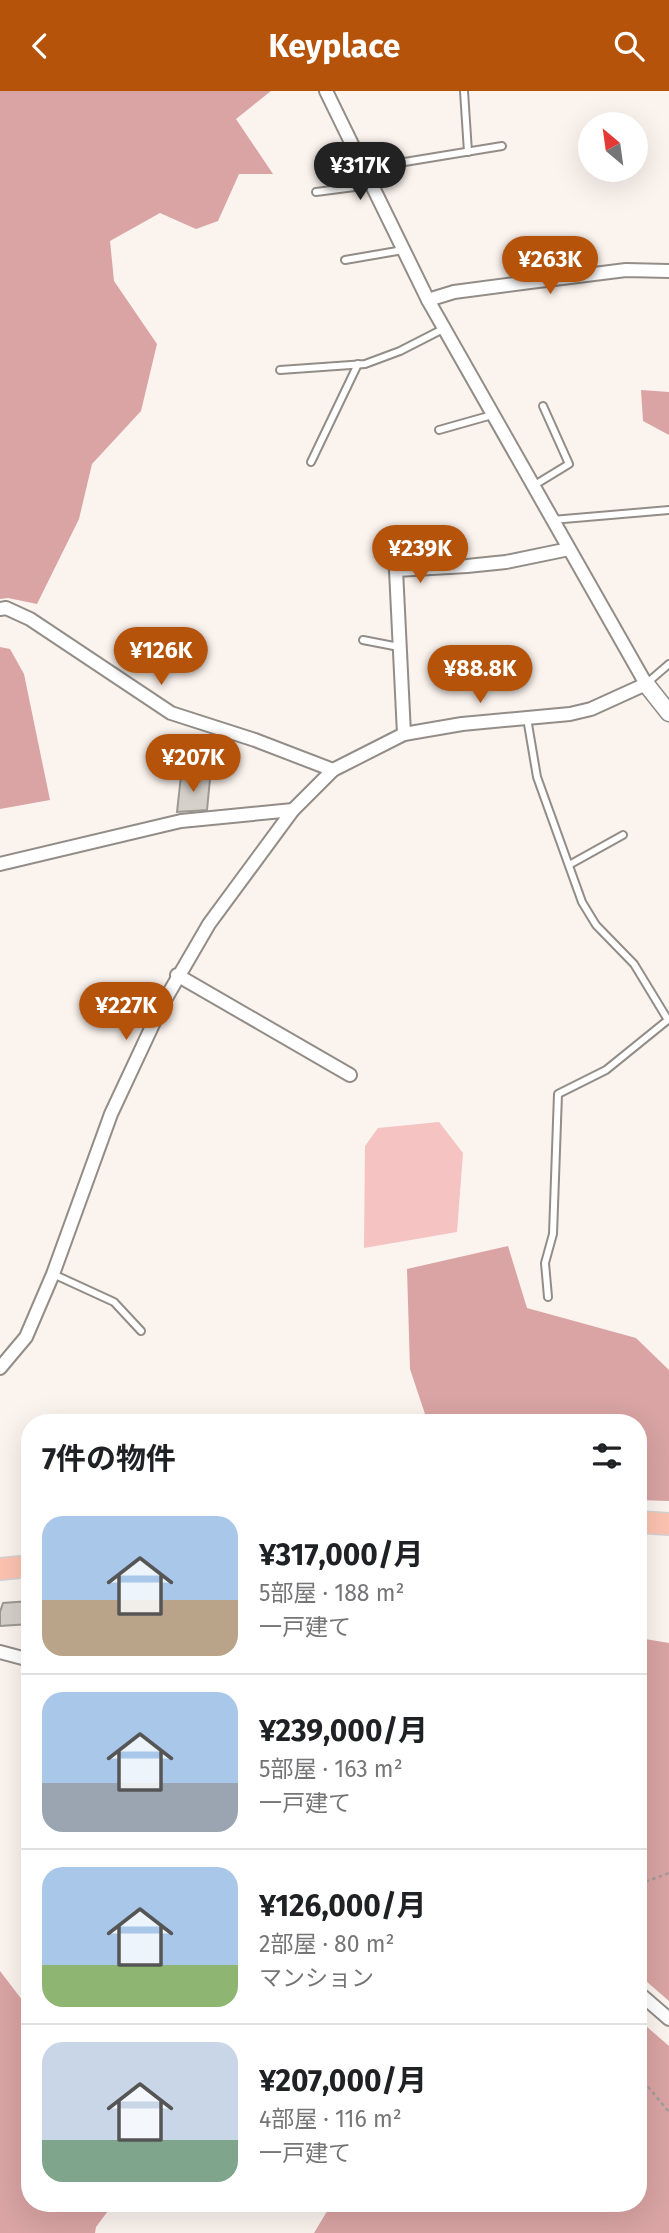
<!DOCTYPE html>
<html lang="ja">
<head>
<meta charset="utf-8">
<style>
	:root { --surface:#fff; --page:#f6f6f6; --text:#202124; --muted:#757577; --line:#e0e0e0; --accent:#b45309 }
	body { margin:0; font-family:"Fira Sans","Noto Sans JP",sans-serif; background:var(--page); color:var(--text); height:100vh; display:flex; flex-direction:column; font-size:26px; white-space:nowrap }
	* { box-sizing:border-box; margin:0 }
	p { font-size:23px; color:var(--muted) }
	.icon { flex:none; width:38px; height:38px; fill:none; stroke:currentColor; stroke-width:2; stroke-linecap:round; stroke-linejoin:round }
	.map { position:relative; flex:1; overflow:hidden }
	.details { position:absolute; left:21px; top:1323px; width:626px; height:798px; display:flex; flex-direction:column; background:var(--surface); border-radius:28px; box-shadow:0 7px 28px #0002 }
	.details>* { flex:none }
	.needle { width:46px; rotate:331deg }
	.controls { position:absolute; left:578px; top:21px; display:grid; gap:14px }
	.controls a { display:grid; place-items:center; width:70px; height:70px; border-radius:50%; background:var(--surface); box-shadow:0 7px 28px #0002; font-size:35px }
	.price { position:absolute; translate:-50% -60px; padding:0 16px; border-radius:24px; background:var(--accent); color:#fff; font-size:23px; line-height:46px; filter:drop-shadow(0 2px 4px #0008) }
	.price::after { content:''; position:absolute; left:50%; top:42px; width:21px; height:16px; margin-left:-10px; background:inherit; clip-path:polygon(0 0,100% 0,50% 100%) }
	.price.active { background:#222; color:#fff }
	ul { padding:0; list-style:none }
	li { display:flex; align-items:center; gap:21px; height:175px; padding:0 21px }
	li+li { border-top:2px solid var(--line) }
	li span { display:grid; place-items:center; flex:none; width:196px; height:140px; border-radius:21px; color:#555 }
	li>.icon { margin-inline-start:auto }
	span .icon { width:84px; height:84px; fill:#fffc; stroke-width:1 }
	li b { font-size:30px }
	h2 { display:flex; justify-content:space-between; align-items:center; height:84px; padding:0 21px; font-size:30px }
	header { display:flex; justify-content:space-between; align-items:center; height:91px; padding:0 21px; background:var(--accent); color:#fff; font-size:32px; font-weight:700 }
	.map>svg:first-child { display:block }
	.green { fill:#f5c3c1 }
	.forest { fill:#d9a4a3 }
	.building { fill:#d5d0c9; stroke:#9d9892; stroke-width:2 }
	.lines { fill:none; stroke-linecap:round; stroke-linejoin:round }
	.service-casing { stroke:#938d88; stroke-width:10 }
	.minor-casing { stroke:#938d88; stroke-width:16 }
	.tertiary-casing { stroke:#938d88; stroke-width:19 }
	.primary-casing { stroke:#d3d2d2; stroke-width:24 }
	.path { stroke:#a29c99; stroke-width:2.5; stroke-dasharray:3.5 3.5; stroke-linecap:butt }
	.service { stroke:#fff; stroke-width:6 }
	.minor { stroke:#fff; stroke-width:12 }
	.tertiary { stroke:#fff; stroke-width:16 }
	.primary { stroke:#fcc3b1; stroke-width:21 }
</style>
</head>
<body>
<header><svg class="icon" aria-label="back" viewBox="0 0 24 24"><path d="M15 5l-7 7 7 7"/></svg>Keyplace<svg class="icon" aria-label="search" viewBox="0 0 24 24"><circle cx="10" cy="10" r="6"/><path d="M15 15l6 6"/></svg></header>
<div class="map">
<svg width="669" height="2142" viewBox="0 0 669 2142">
	<rect width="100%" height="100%" fill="#fbf3ee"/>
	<path class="green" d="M 439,1031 L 463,1062 L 457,1141 L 364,1157 L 365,1055 L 378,1037 Z"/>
	<g class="forest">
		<path d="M 0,0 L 271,0 L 236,28 L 273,83 L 239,83 L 218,130 L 196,138 L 160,122 L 110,150 L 114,190 L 157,253 L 141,320 L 92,373 L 79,428 L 37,513 L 8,507 L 0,508 Z"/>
		<path d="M 641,299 L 669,301 L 669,344 L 643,330 Z"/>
		<path d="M 0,556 L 10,558 L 24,583 L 50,709 L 0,718 Z"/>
		<path d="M 508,1155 L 527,1217 L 636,1247 L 669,1279 L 669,1410 L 639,1409 L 639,1332 L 428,1332 L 410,1278 L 407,1178 Z"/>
		<path d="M 639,1544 L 645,1548 L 669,1552 L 669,1910 L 639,1884 Z"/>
		<path d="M 0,1880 L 26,1914 L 30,1914 L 30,2112 L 114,2112 L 96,2136 L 95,2142 L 0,2142 Z"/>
		<path d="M 639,1929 L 669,1955 L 669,2142 L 314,2142 L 332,2112 L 639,2112 Z"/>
	</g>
	<g class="building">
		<path d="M 181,685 L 210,688 L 207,719 L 177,721 Z"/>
		<path d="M 30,1510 L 30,1533 L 0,1535 L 0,1521 L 3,1512 Z"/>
	</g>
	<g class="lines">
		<g class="service-casing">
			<g id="service">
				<path d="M 464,0 L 468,61"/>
				<path d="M 362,78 L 502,55"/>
				<path d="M 316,101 L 370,94"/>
				<path d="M 345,169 L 403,159"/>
				<path d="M 280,279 L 365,273 L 400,260 L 443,238"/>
				<path d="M 439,339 L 492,324"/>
				<path d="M 311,371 L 358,273"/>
				<path d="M 533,395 L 569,373 L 543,315"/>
				<path d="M 552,429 L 669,419"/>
				<path d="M 363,549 L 399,556"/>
				<path d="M 647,592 L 669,573"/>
				<path d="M 527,627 L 537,686 L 582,811 L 596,834 L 634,873 L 668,929"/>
				<path d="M 569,774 L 623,744"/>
				<path d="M 53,1183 L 114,1211 L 141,1240"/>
				<path d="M 548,1206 L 545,1172 L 553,1143 L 558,1003 L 606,979 L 669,928"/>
			</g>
		</g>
		<g class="minor-casing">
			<g id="minor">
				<path d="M 428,209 L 454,201 L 530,191 L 626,179 L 669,180"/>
				<path d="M 0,518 L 6,517 L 30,528 L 171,622 L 255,649 L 333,679"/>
				<path d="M 404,643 L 396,479 L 467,475 L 506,471 L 569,458"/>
				<path d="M 0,773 L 181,730 L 293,719"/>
				<path d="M 177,884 L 350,984"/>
				<path d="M 0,1277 L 26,1246 L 53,1183 L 111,1023 L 162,914 L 209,833 L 293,719 L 333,679 L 404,643 L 462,633 L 570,623 L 591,618 L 646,593 L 428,209 L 326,0"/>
				<path d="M 0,1561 L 30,1569"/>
				<path d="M 639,1902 L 669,1928"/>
			</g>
		</g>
		<g class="tertiary-casing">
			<path id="tertiary" d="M 646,593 L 669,622"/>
		</g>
		<g class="primary-casing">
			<g id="primary">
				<path d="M 639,1431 L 669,1433"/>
				<path d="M 0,1478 L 30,1475"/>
			</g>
		</g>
		<g class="path">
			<path d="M 639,1793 L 669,1782"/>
			<path d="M 639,1985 L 669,2021"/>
		</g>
		<use href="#service" class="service"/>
		<use href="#minor" class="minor"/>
		<use href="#tertiary" class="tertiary"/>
		<use href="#primary" class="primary"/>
	</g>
</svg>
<div class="controls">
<a><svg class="needle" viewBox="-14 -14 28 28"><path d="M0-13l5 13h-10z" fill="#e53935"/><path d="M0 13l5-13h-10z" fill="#757577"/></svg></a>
</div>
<b class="price active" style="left:360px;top:111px">¥317K</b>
<b class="price" style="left:550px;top:205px">¥263K</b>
<b class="price" style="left:420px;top:494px">¥239K</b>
<b class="price" style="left:161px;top:596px">¥126K</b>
<b class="price" style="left:480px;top:614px">¥88.8K</b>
<b class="price" style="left:193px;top:703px">¥207K</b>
<b class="price" style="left:126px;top:951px">¥227K</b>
<section class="details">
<h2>7件の物件<svg class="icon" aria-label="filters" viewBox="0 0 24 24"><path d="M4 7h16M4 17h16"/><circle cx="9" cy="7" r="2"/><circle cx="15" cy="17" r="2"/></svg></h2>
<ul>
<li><span style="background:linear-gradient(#a9c7e8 60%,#b9a48a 0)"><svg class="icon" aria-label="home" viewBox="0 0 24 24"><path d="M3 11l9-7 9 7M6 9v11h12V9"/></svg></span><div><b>¥317,000/月</b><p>5部屋 · 188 m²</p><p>一戸建て</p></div></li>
<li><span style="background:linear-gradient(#a9c7e8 65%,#9aa5b1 0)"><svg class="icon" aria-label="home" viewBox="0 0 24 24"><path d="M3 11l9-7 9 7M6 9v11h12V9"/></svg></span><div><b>¥239,000/月</b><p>5部屋 · 163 m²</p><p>一戸建て</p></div></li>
<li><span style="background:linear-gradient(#a9c7e8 70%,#8fb573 0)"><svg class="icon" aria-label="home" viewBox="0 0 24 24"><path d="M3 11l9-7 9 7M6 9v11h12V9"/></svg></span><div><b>¥126,000/月</b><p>2部屋 · 80 m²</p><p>マンション</p></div></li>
<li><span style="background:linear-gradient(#c9d6e8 70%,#7fa58c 0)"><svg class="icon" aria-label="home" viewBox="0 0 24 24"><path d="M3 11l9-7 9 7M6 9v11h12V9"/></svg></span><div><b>¥207,000/月</b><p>4部屋 · 116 m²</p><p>一戸建て</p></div></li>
</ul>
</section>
</div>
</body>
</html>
